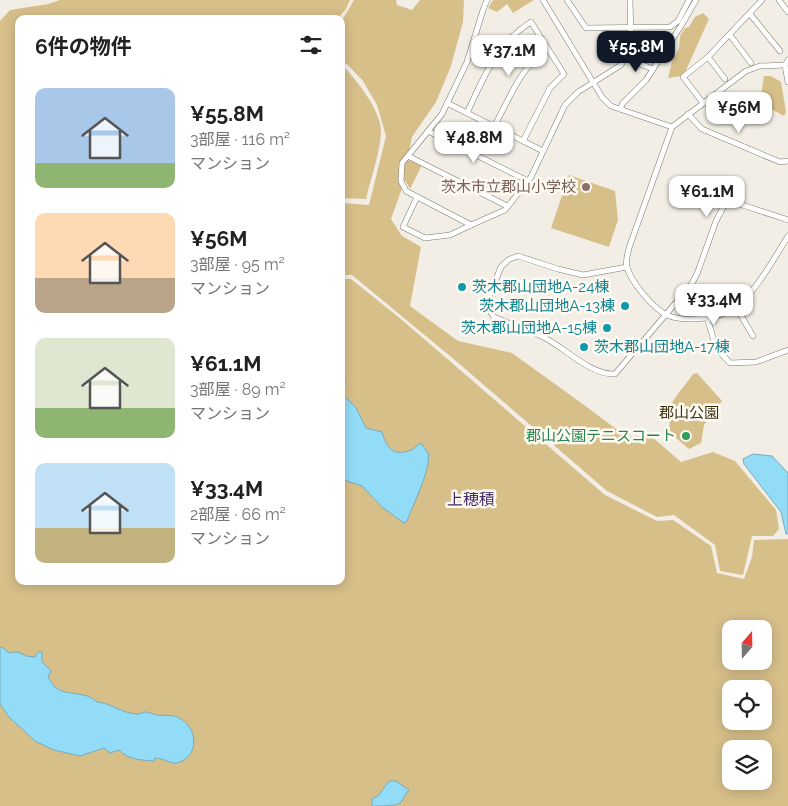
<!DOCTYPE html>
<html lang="ja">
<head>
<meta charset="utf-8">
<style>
	:root { --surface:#fff; --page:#f2f2f2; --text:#222; --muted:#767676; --accent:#111827 }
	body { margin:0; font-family:Raleway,"Noto Sans JP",sans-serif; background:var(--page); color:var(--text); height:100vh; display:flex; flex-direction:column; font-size:19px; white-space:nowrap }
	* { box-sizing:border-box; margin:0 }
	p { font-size:16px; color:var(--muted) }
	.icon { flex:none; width:28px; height:28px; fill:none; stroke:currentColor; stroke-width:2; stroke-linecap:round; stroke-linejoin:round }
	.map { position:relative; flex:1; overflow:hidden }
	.sheet { position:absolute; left:15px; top:15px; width:330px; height:570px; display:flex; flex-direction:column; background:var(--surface); border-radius:10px; box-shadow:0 2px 12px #0003 }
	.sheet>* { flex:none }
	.needle { width:32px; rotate:20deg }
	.fabs { position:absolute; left:722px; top:620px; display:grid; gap:10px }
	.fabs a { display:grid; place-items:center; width:50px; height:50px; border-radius:10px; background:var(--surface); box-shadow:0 2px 12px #0003; font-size:25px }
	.price { position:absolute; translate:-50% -42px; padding:0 11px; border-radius:10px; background:#fff; color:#222; font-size:16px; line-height:32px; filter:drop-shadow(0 1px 2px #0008) }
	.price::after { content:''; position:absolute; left:50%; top:30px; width:15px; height:11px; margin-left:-8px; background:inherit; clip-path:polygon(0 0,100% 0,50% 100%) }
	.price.selected { background:var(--accent); color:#fff }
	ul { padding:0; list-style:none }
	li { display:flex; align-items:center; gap:15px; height:125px; padding:0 20px }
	li span { display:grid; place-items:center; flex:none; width:140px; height:100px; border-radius:10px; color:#555 }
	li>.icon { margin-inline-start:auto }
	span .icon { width:60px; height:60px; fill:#fffc; stroke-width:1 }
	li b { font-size:21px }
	h2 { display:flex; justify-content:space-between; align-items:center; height:60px; padding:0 20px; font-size:21px }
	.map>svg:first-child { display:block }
	.green { fill:#d7bf8a; fill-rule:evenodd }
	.water { fill:#93dcf7; stroke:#79abbd }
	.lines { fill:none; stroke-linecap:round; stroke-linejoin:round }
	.minor-casing { stroke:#7d7971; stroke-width:6 }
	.minor { stroke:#fff; stroke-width:5 }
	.education-dot { fill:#8d6e63; stroke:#fffbf4; stroke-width:2 }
	.culture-dot { fill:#0f9aa8; stroke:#fffbf4; stroke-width:2 }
	.leisure-dot { fill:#2e9e5b; stroke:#fffbf4; stroke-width:2 }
	.labels { text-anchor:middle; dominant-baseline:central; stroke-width:5; stroke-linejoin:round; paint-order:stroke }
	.education-label { font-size:15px; fill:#785e54; stroke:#fffbf4; text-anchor:end }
	.culture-label { font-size:15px; fill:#0d838f; stroke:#fffbf4; text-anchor:start }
	.park-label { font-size:15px; fill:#3e300e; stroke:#fffbf4 }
	.leisure-label { font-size:15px; fill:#27864d; stroke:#fffbf4; text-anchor:end }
	.neighbourhood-label { font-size:16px; fill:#462b66; stroke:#fffbf4 }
</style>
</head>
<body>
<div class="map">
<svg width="788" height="806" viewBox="0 0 788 806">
	<rect width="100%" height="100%" fill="#f2eee5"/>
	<g class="green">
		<path d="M 60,0 L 350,0 L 346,9 L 337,19 L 19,19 L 19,581 L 341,581 L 341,279 L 351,279 L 402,320 L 605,495 L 657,521 L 673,520 L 711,546 L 717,573 L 744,579 L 752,557 L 754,540 L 788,539 L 788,806 L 0,806 L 0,21 L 10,10 L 48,4 ZM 731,629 L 764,629 L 764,661 L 731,661 ZM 731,689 L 764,689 L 764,721 L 731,721 ZM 731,749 L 764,749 L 764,781 L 731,781 Z"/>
		<path d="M 354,0 L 396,0 L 397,5 L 412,10 L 420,0 L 464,0 L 463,22 L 451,66 L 436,102 L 412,137 L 407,161 L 410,160 L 422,165 L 410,189 L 405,180 L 391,219 L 402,236 L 421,247 L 410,306 L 458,341 L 512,353 L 584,405 L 627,437 L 651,436 L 681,462 L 713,452 L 735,461 L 776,510 L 779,529 L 773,536 L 752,536 L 743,575 L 720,571 L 715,545 L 674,515 L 657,517 L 607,491 L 456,361 L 352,275 L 341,275 L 341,203 L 369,205 L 386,136 L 377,105 L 363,81 L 347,64 L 341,63 L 341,22 Z"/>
		<path d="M 493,0 L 534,0 L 513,13 L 507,4 L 497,12 L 488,8 Z"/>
		<path d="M 703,13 L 709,19 L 686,70 L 681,76 L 668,78 L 672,62 L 679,48 L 680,36 L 685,28 L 689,27 L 695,17 Z"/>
		<path d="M 341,66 L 344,67 C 358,82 383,113 381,134 C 379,156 371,178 366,199 L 341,198 Z"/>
		<path d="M 764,76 L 771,76 L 781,82 L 786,112 L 784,116 L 760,103 Z"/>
		<path d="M 569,175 L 615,191 L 618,220 L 609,247 L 551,228 Z"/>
		<path d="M 697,373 L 722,401 L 704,425 L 701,443 L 689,449 L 670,433 C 670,425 668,416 670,408 C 674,396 686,385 693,374 Z"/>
	</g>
	<g class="water">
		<path d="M 341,368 L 344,371 L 345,383 L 342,389 L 344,396 L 356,408 L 366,428 L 382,432 C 386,448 394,457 411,450 C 415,449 417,445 421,443 C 423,446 426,450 428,453 C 432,467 412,507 407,521 L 404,523 L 382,507 L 362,486 L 341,479 Z"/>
		<path d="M 753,454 L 772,456 L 788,473 L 788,534 L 786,534 L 781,512 L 744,464 L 743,459 Z"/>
		<path d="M 2,647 L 9,653 L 16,652 L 21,653 L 26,656 L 35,657 L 38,652 L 42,652 L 42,662 L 51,671 L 48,677 C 50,680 52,684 55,687 C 67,697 85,690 97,702 C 111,703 123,714 138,714 C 139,714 144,712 145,712 C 149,712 153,714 156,715 C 164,716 172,714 179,718 C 198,727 200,757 177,763 C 170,764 163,758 155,758 L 154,761 C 142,760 128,760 119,750 L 110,753 L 104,748 L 80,756 L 54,750 L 35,741 L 9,717 L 0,704 L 0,648 Z"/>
		<path d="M 389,781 L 396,781 L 409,790 C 405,793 404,799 400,803 C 397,806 378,806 372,806 L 372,799 L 378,796 Z"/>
	</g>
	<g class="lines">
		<g class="minor-casing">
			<g id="minor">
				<path d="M 487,0 L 483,10 L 467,62 L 442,114 L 402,163 L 401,181 L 406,191 L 471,225 L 505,210 L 531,177 L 565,105 L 578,92 L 621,65 L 628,53 L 631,42 L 630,0"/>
				<path d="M 543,0 L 602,97 L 611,106 L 672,127"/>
				<path d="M 567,0 L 586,28 L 670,27 L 678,21 L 689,0"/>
				<path d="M 779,0 L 788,12"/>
				<path d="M 750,14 L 780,51"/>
				<path d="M 730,35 L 751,63"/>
				<path d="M 708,57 L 725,79"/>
				<path d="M 625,58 L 653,69"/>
				<path d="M 788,60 L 785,65 L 788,82"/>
				<path d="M 785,65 L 760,66 L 746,71 L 672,127 L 629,248 C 628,254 625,261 627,267 C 631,282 654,310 669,316 C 687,322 720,319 736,307 C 754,294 776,256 788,236"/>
				<path d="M 447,103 L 543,151"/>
				<path d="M 703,103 L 683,77 L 708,57 L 762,0"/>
				<path d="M 620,109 L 623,103 L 646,80 L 681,26 L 696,0"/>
				<path d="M 467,113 C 484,77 496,44 531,22 L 564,74 L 550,88 L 523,141"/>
				<path d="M 688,114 L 702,129 L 780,162 L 788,161"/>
				<path d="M 494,127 C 510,97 520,69 547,48"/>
				<path d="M 428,131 L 528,181"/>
				<path d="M 408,156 L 507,206"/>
				<path d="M 417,197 L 403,227 L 425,238 L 450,235 L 471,225"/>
				<path d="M 627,267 L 583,275 L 558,269 L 518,256 L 508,260 L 501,267 L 488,299 L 490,311 L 494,317 C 509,324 526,329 541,336 C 564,346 589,375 615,374 L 691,285 L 697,274 L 716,221 L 727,200 L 788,220"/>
				<path d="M 736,307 L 753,336"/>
				<path d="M 707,317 L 716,348 L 730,363 L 756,362 L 788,350"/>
			</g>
		</g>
		<use href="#minor" class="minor"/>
	</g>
	<circle class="education-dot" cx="586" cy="187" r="5"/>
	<g class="culture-dot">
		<circle cx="462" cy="287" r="5"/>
		<circle cx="625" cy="306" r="5"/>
		<circle cx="607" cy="328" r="5"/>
		<circle cx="584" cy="347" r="5"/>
	</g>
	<circle class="leisure-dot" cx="686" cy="436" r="5"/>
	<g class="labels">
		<g class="education-label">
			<text x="576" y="187">茨木市立郡山小学校</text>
		</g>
		<g class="culture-label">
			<text x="472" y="287">茨木郡山団地A-24棟</text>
			<text x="615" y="306" text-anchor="end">茨木郡山団地A-13棟</text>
			<text x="597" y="328" text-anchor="end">茨木郡山団地A-15棟</text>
			<text x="594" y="347">茨木郡山団地A-17棟</text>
		</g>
		<g class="park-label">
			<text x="689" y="413">郡山公園</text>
		</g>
		<g class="leisure-label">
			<text x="676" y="436">郡山公園テニスコート</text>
		</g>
		<g class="neighbourhood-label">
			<text x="471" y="499">上穂積</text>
		</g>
	</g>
</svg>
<div class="fabs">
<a><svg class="needle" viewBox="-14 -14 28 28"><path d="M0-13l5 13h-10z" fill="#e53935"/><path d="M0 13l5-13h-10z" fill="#767676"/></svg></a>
<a><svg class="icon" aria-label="locate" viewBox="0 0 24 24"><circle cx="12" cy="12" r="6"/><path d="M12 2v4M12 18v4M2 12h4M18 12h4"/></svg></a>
<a><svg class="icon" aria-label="layers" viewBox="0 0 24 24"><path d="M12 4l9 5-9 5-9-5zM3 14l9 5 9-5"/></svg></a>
</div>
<b class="price selected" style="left:636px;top:73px">¥55.8M</b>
<b class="price" style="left:509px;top:77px">¥37.1M</b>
<b class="price" style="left:739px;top:134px">¥56M</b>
<b class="price" style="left:474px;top:164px">¥48.8M</b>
<b class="price" style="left:707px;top:218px">¥61.1M</b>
<b class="price" style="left:714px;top:326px">¥33.4M</b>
<section class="sheet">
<h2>6件の物件<svg class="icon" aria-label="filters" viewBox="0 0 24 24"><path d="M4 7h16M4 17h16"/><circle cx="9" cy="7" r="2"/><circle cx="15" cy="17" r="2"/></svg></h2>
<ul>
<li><span style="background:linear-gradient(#a9c7e8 75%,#8fb573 0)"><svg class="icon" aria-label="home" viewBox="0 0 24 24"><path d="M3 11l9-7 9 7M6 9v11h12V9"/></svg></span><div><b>¥55.8M</b><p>3部屋 · 116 m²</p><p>マンション</p></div></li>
<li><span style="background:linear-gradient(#ffd9b3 65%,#b9a48a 0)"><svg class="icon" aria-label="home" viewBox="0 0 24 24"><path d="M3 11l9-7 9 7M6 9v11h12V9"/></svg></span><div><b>¥56M</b><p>3部屋 · 95 m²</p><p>マンション</p></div></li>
<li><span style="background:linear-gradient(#dfe7d0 70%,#8fb573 0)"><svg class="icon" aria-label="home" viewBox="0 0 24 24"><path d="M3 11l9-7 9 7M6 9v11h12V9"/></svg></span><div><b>¥61.1M</b><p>3部屋 · 89 m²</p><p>マンション</p></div></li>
<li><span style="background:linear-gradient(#bfe0f5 65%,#c2b280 0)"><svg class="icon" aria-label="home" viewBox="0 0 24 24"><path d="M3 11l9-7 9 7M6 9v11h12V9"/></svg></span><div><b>¥33.4M</b><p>2部屋 · 66 m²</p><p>マンション</p></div></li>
</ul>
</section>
</div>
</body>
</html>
